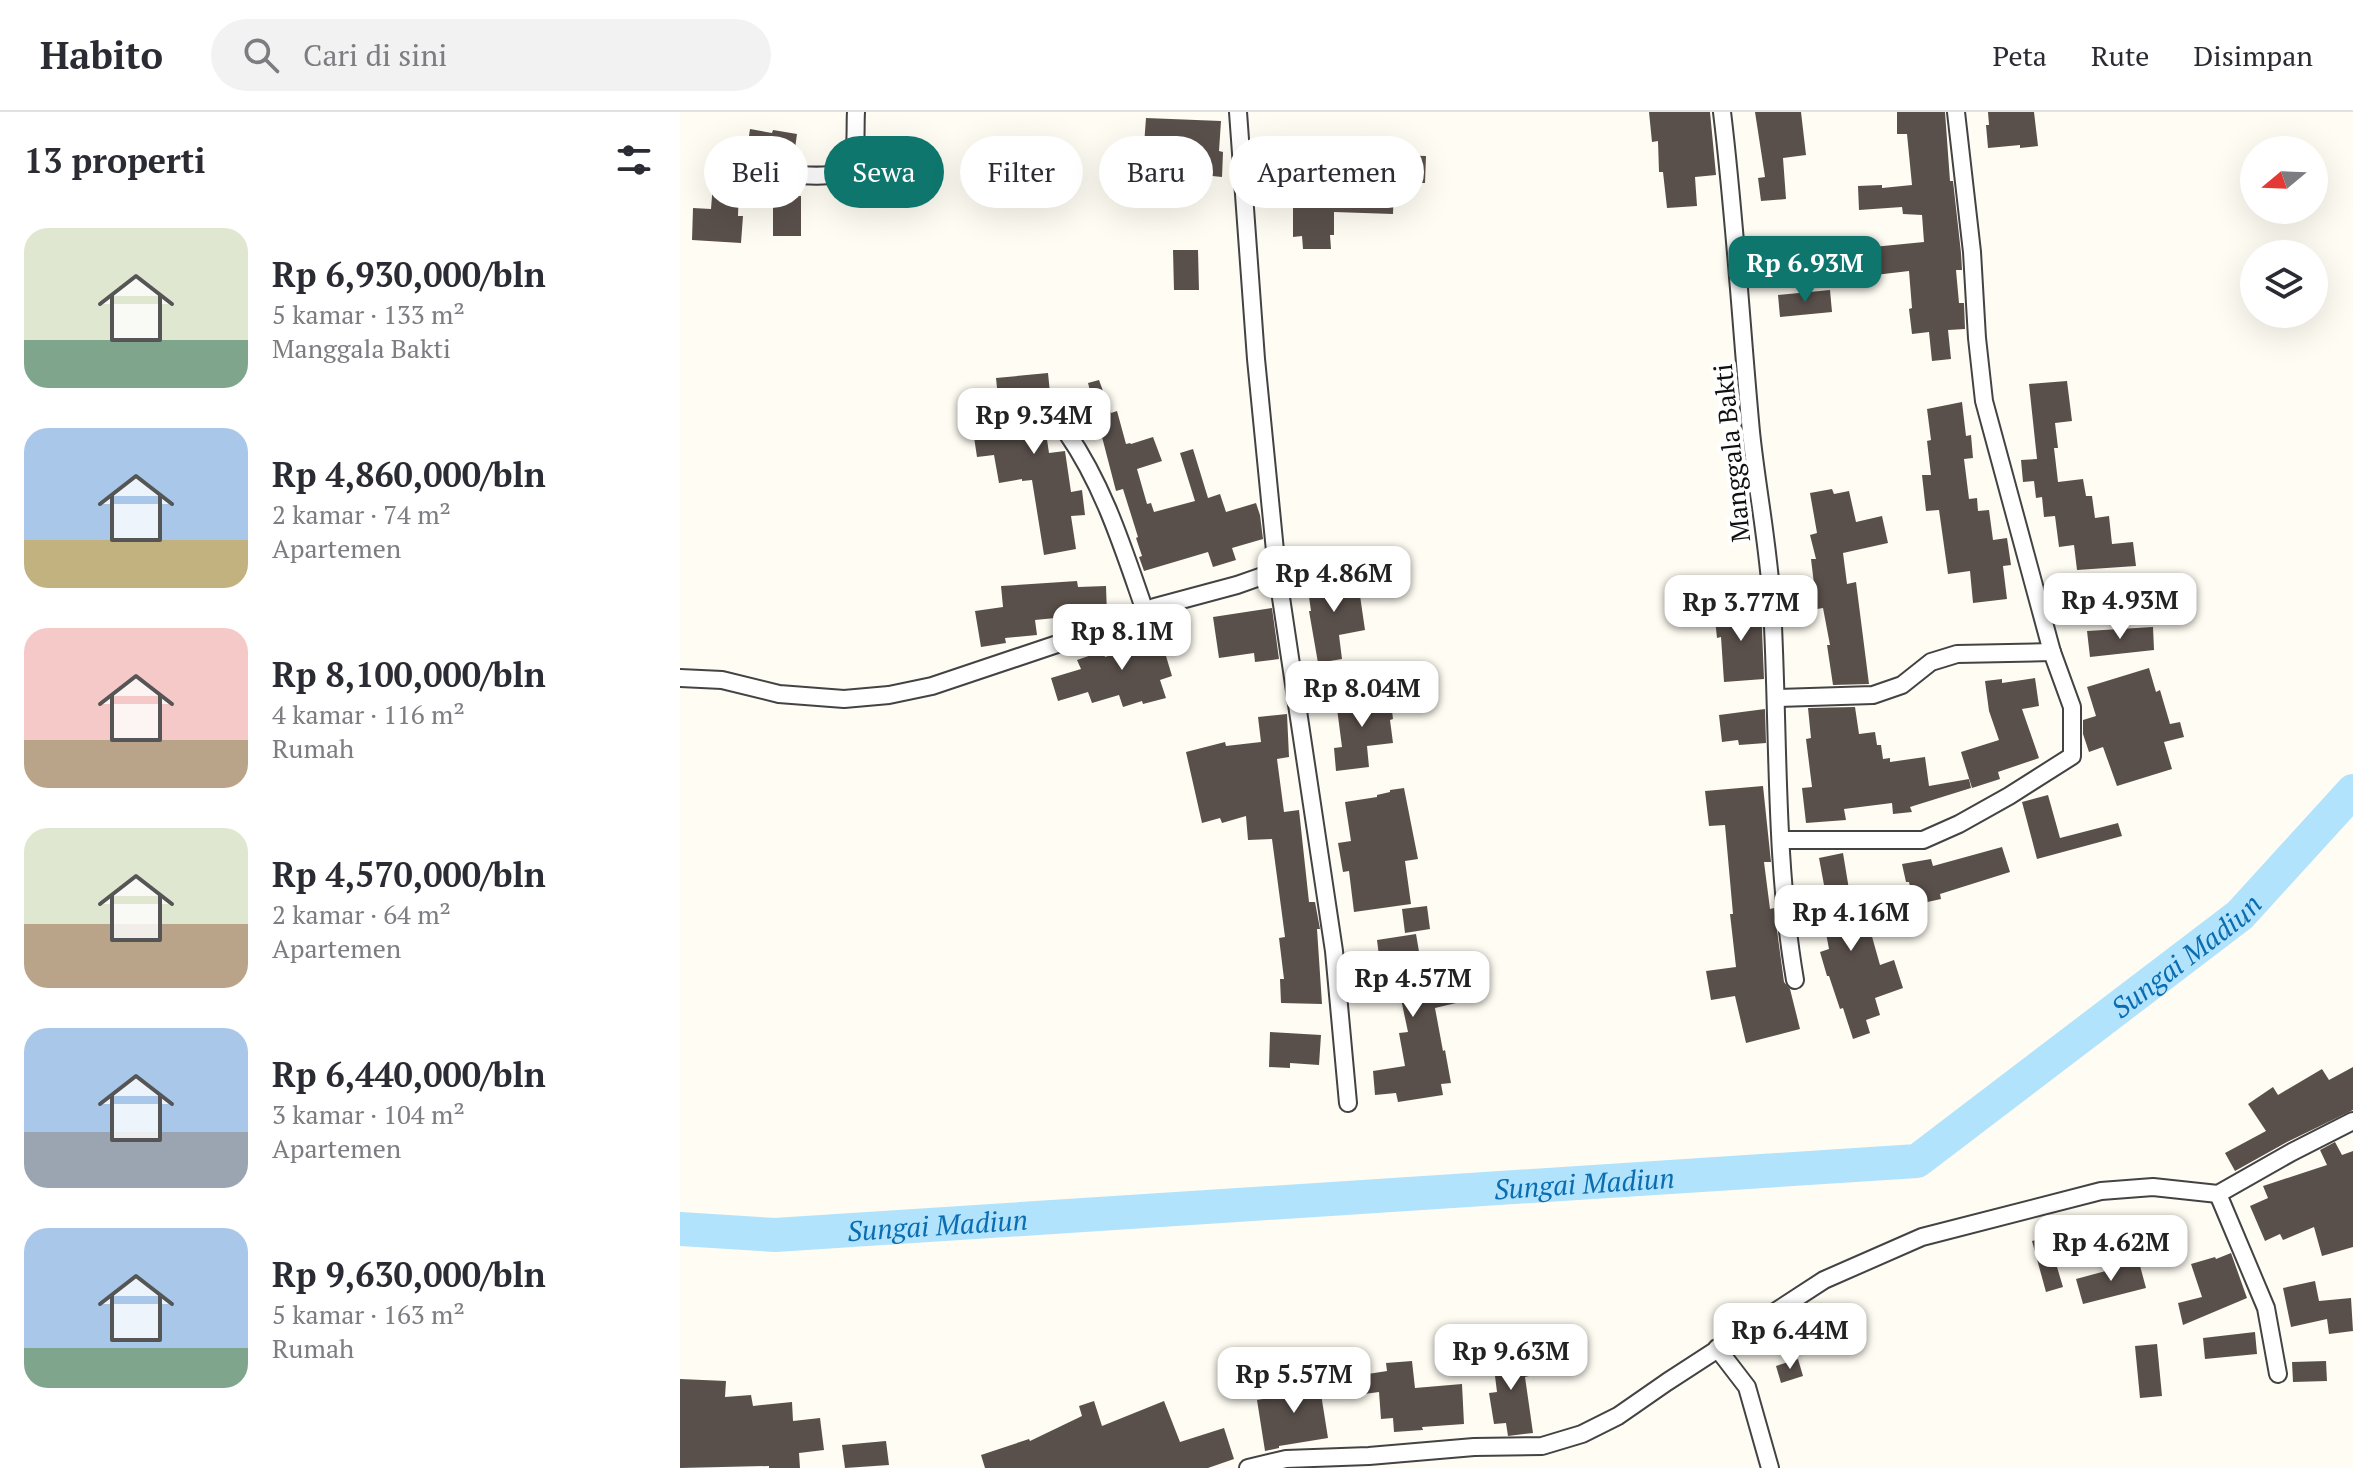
<!DOCTYPE html>
<html lang="id">
<head>
<meta charset="utf-8">
<style>
	:root { --surface:#fff; --page:#f2f2f3; --text:#2b2b33; --muted:#7c7c81; --line:#e1e1e2; --accent:#0f766e }
	body { margin:0; font-family:"PT Serif",serif; background:var(--page); color:var(--text); height:100vh; display:flex; flex-direction:column; font-size:30px; white-space:nowrap }
	* { box-sizing:border-box; margin:0 }
	p { font-size:26px; color:var(--muted) }
	.icon { flex:none; width:44px; height:44px; fill:none; stroke:currentColor; stroke-width:2; stroke-linecap:round; stroke-linejoin:round }
	.map { position:relative; flex:1; overflow:hidden }
	.details { display:flex; flex-direction:column; background:var(--surface); width:680px }
	.details>* { flex:none }
	.guide { position:absolute; left:24px; top:24px; width:760px; height:72px; display:flex; gap:16px }
	.needle { width:52px; rotate:251deg }
	.controls { position:absolute; left:1560px; top:24px; display:grid; gap:16px }
	.controls a { display:grid; place-items:center; width:88px; height:88px; border-radius:50%; background:var(--surface); box-shadow:0 8px 32px #0002; font-size:40px }
	.price { position:absolute; translate:-50% -68px; padding:0 18px; border-radius:16px; background:#fff; color:#222; font-size:26px; line-height:52px; filter:drop-shadow(0 2px 4px #0008) }
	.price::after { content:''; position:absolute; left:50%; top:48px; width:24px; height:18px; margin-left:-12px; background:inherit; clip-path:polygon(0 0,100% 0,50% 100%) }
	.price.active { background:var(--accent); color:#fff }
	ul { padding:0; list-style:none }
	li { display:flex; align-items:center; gap:24px; height:200px; padding:0 24px }
	li span { display:grid; place-items:center; flex:none; width:224px; height:160px; border-radius:24px; color:#555 }
	li>.icon { margin-inline-start:auto }
	span .icon { width:96px; height:96px; fill:#fffc; stroke-width:1 }
	li b { font-size:34px }
	h2 { display:flex; justify-content:space-between; align-items:center; height:96px; padding:0 24px; font-size:34px }
	.pill { padding:0 28px; border-radius:36px; background:var(--surface); box-shadow:0 8px 32px #0002; font-size:28px; line-height:72px }
	.pill.active { background:var(--accent); color:#fff }
	header { display:flex; align-items:center; gap:48px; box-sizing:border-box; height:112px; padding:0 40px; background:var(--surface); border-bottom:2px solid var(--line) }
	header strong { font-size:38px }
	nav { display:flex; gap:44px; margin-inline-start:auto; font-size:28px }
	.search { width:560px; height:72px; background:var(--page); display:flex; align-items:center; gap:20px; box-sizing:border-box; padding:0 28px; border-radius:44px; color:var(--muted); font-size:30px }
	main { display:flex; flex:1; min-height:0 }
	.map>svg:first-child { display:block }
	.lines { fill:none; stroke-linecap:round; stroke-linejoin:round }
	.river { stroke:#b2e3fc; stroke-width:34 }
	.building { fill:#5a504b }
	.street-casing { stroke:#434343; stroke-width:20 }
	.street { stroke:#fff; stroke-width:16 }
	.labels { text-anchor:middle; dominant-baseline:central; stroke-width:8; stroke-linejoin:round; paint-order:stroke }
	.street-label { font-size:26px; fill:#101010; stroke:#fff }
	.water-label { font-size:28px; font-style:italic; fill:#0a6db1; stroke:#fff }
</style>
</head>
<body>
<header>
<strong>Habito</strong>
<div class="search"><svg class="icon" aria-label="search" viewBox="0 0 24 24"><circle cx="10" cy="10" r="6"/><path d="M15 15l6 6"/></svg>Cari di sini</div>
<nav><a>Peta</a><a>Rute</a><a>Disimpan</a></nav>
</header>
<main>
<section class="details">
<h2>13 properti<svg class="icon" aria-label="filters" viewBox="0 0 24 24"><path d="M4 7h16M4 17h16"/><circle cx="9" cy="7" r="2"/><circle cx="15" cy="17" r="2"/></svg></h2>
<ul>
<li><span style="background:linear-gradient(#dfe7d0 70%,#7fa58c 0)"><svg class="icon" aria-label="home" viewBox="0 0 24 24"><path d="M3 11l9-7 9 7M6 9v11h12V9"/></svg></span><div><b>Rp 6,930,000/bln</b><p>5 kamar · 133 m²</p><p>Manggala Bakti</p></div></li>
<li><span style="background:linear-gradient(#a9c7e8 70%,#c2b280 0)"><svg class="icon" aria-label="home" viewBox="0 0 24 24"><path d="M3 11l9-7 9 7M6 9v11h12V9"/></svg></span><div><b>Rp 4,860,000/bln</b><p>2 kamar · 74 m²</p><p>Apartemen</p></div></li>
<li><span style="background:linear-gradient(#f6c9c9 70%,#b9a48a 0)"><svg class="icon" aria-label="home" viewBox="0 0 24 24"><path d="M3 11l9-7 9 7M6 9v11h12V9"/></svg></span><div><b>Rp 8,100,000/bln</b><p>4 kamar · 116 m²</p><p>Rumah</p></div></li>
<li><span style="background:linear-gradient(#dfe7d0 60%,#b9a48a 0)"><svg class="icon" aria-label="home" viewBox="0 0 24 24"><path d="M3 11l9-7 9 7M6 9v11h12V9"/></svg></span><div><b>Rp 4,570,000/bln</b><p>2 kamar · 64 m²</p><p>Apartemen</p></div></li>
<li><span style="background:linear-gradient(#a9c7e8 65%,#9aa5b1 0)"><svg class="icon" aria-label="home" viewBox="0 0 24 24"><path d="M3 11l9-7 9 7M6 9v11h12V9"/></svg></span><div><b>Rp 6,440,000/bln</b><p>3 kamar · 104 m²</p><p>Apartemen</p></div></li>
<li><span style="background:linear-gradient(#a9c7e8 75%,#7fa58c 0)"><svg class="icon" aria-label="home" viewBox="0 0 24 24"><path d="M3 11l9-7 9 7M6 9v11h12V9"/></svg></span><div><b>Rp 9,630,000/bln</b><p>5 kamar · 163 m²</p><p>Rumah</p></div></li>
</ul>
</section>
<div class="map">
<svg width="1673" height="1356" viewBox="0 0 1673 1356">
	<rect width="100%" height="100%" fill="#fffcf3"/>
	<g class="lines">
		<path class="river" id="s1" d="M 0,1117 L 95,1123 L 1237,1049 L 1560,803 L 1673,679"/>
	</g>
	<g class="building">
		<path d="M 969,0 L 1030,0 L 1036,63 L 1015,65 L 1017,94 L 987,96 L 983,60 L 979,60 L 978,29 L 972,30 Z"/>
		<path d="M 1075,0 L 1121,0 L 1126,43 L 1103,46 L 1106,87 L 1081,89 L 1078,66 L 1085,65 Z"/>
		<path d="M 1217,0 L 1265,0 L 1270,69 L 1273,69 L 1281,141 L 1282,158 L 1276,158 L 1279,191 L 1284,191 L 1285,217 L 1268,218 L 1271,247 L 1252,249 L 1249,220 L 1232,222 L 1229,197 L 1232,196 L 1229,159 L 1195,163 L 1193,135 L 1244,130 L 1242,103 L 1223,102 L 1222,95 L 1179,98 L 1178,74 L 1202,73 L 1202,76 L 1232,73 L 1227,22 L 1217,22 Z"/>
		<path d="M 1308,0 L 1354,0 L 1358,34 L 1340,36 L 1340,33 L 1308,36 L 1306,13 L 1309,13 Z"/>
		<path d="M 466,6 L 541,9 L 539,39 L 543,40 L 542,65 L 454,56 L 457,32 L 464,33 Z"/>
		<path d="M 70,17 L 92,21 L 93,18 L 117,22 L 113,51 L 66,44 Z"/>
		<path d="M 656,28 L 656,34 L 703,35 L 703,43 L 746,44 L 745,71 L 714,71 L 713,102 L 654,100 L 654,123 L 650,123 L 651,137 L 623,137 L 622,124 L 613,125 L 613,94 L 599,94 L 599,71 L 634,71 L 633,29 Z"/>
		<path d="M 33,71 L 59,72 L 58,104 L 63,104 L 61,131 L 12,128 L 13,96 L 31,97 Z"/>
		<path d="M 121,84 L 121,124 L 93,124 L 93,85 Z"/>
		<path d="M 1147,126 L 1150,149 L 1086,157 L 1084,134 Z"/>
		<path d="M 493,138 L 518,138 L 519,178 L 494,178 Z"/>
		<path d="M 1150,178 L 1152,200 L 1100,205 L 1098,183 Z"/>
		<path d="M 368,261 L 370,281 L 374,281 L 378,306 L 364,307 L 369,341 L 385,339 L 391,380 L 402,378 L 405,403 L 391,404 L 396,437 L 364,443 L 352,368 L 342,369 L 342,367 L 319,371 L 314,343 L 297,345 L 294,325 L 318,322 L 313,287 L 318,286 L 316,266 Z"/>
		<path d="M 419,268 L 431,301 L 437,299 L 446,332 L 450,331 L 451,332 L 473,325 L 482,349 L 457,357 L 467,392 L 471,391 L 474,400 L 515,389 L 500,341 L 513,337 L 528,386 L 540,382 L 546,400 L 576,391 L 580,403 L 583,427 L 552,436 L 556,448 L 533,455 L 528,440 L 464,459 L 459,445 L 462,444 L 456,426 L 458,425 L 443,377 L 436,379 L 408,271 Z"/>
		<path d="M 1387,269 L 1392,309 L 1375,311 L 1378,336 L 1374,336 L 1378,370 L 1403,367 L 1406,384 L 1412,384 L 1415,406 L 1429,404 L 1432,432 L 1453,430 L 1456,454 L 1397,458 L 1394,433 L 1379,435 L 1375,404 L 1364,405 L 1362,385 L 1356,386 L 1354,369 L 1343,370 L 1341,348 L 1357,347 L 1349,272 Z"/>
		<path d="M 1282,290 L 1286,324 L 1291,323 L 1293,346 L 1284,347 L 1289,387 L 1297,386 L 1298,399 L 1309,398 L 1313,428 L 1327,426 L 1331,453 L 1323,454 L 1327,487 L 1293,491 L 1290,459 L 1268,462 L 1259,398 L 1246,399 L 1242,363 L 1251,363 L 1247,329 L 1251,328 L 1247,297 Z"/>
		<path d="M 1152,377 L 1154,382 L 1169,379 L 1176,410 L 1202,404 L 1208,431 L 1163,441 L 1167,472 L 1176,470 L 1189,572 L 1153,573 L 1147,533 L 1150,533 L 1143,496 L 1137,497 L 1131,447 L 1136,447 L 1130,423 L 1137,421 L 1130,381 Z"/>
		<path d="M 677,463 L 685,518 L 659,523 L 662,547 L 638,551 L 629,499 L 631,499 L 627,471 Z"/>
		<path d="M 397,469 L 398,475 L 426,474 L 427,503 L 422,505 L 406,506 L 406,503 L 355,508 L 357,523 L 325,526 L 326,531 L 301,535 L 295,499 L 323,495 L 321,474 Z"/>
		<path d="M 1081,494 L 1084,567 L 1044,570 L 1041,525 L 1037,526 L 1034,498 Z"/>
		<path d="M 592,496 L 599,547 L 575,550 L 574,541 L 539,546 L 533,505 Z"/>
		<path d="M 491,509 L 496,531 L 483,534 L 492,564 L 480,568 L 486,586 L 463,592 L 462,589 L 443,595 L 439,583 L 412,591 L 408,580 L 378,589 L 371,566 L 401,557 L 397,548 L 423,539 L 425,545 L 471,531 L 468,514 Z"/>
		<path d="M 1473,515 L 1474,538 L 1410,545 L 1407,519 Z"/>
		<path d="M 1469,556 L 1476,580 L 1480,578 L 1490,612 L 1500,610 L 1504,625 L 1484,630 L 1492,657 L 1437,674 L 1423,635 L 1409,640 L 1403,622 L 1403,608 L 1416,604 L 1407,575 Z"/>
		<path d="M 1355,566 L 1359,594 L 1342,597 L 1359,646 L 1318,660 L 1320,667 L 1292,676 L 1281,640 L 1319,628 L 1309,599 L 1305,569 L 1322,567 L 1322,571 Z"/>
		<path d="M 710,582 L 713,607 L 710,608 L 713,631 L 687,634 L 689,655 L 656,659 L 654,636 L 662,635 L 656,589 Z"/>
		<path d="M 1175,595 L 1179,622 L 1195,620 L 1197,633 L 1201,633 L 1203,647 L 1210,646 L 1210,650 L 1245,645 L 1249,674 L 1289,667 L 1291,676 L 1230,695 L 1232,700 L 1213,702 L 1212,691 L 1164,697 L 1166,708 L 1126,711 L 1122,676 L 1132,675 L 1126,627 L 1131,626 L 1128,596 Z"/>
		<path d="M 1085,597 L 1086,631 L 1059,633 L 1058,628 L 1042,630 L 1039,603 Z"/>
		<path d="M 607,602 L 609,645 L 597,647 L 604,700 L 619,698 L 629,790 L 635,790 L 640,817 L 637,817 L 642,892 L 601,891 L 600,867 L 604,867 L 599,826 L 605,825 L 592,727 L 568,728 L 566,704 L 542,711 L 540,706 L 522,711 L 506,640 L 545,630 L 546,634 L 581,630 L 578,605 Z"/>
		<path d="M 1083,674 L 1091,750 L 1084,750 L 1090,797 L 1094,796 L 1104,870 L 1110,877 L 1120,917 L 1066,931 L 1055,884 L 1031,888 L 1026,859 L 1056,855 L 1050,802 L 1053,802 L 1045,713 L 1029,714 L 1025,679 Z"/>
		<path d="M 724,676 L 738,747 L 725,749 L 731,792 L 674,800 L 669,759 L 663,760 L 658,731 L 671,729 L 665,690 L 697,685 L 697,683 L 710,680 L 710,678 Z"/>
		<path d="M 1368,683 L 1380,726 L 1438,711 L 1442,724 L 1357,747 L 1342,690 Z"/>
		<path d="M 1322,735 L 1330,760 L 1260,782 L 1261,787 L 1234,793 L 1229,770 L 1226,770 L 1222,752 L 1251,747 L 1253,754 Z"/>
		<path d="M 1163,741 L 1177,826 L 1191,821 L 1200,853 L 1214,848 L 1223,876 L 1195,886 L 1200,903 L 1186,908 L 1190,921 L 1173,927 L 1163,896 L 1160,897 L 1149,864 L 1147,864 L 1140,840 L 1149,837 L 1140,790 L 1143,789 L 1140,774 L 1144,773 L 1139,746 Z"/>
		<path d="M 747,794 L 750,817 L 725,821 L 722,797 Z"/>
		<path d="M 736,822 L 742,857 L 768,853 L 776,891 L 755,896 L 763,939 L 765,938 L 771,971 L 761,972 L 763,983 L 718,990 L 716,981 L 695,983 L 693,959 L 725,954 L 719,921 L 728,920 L 721,887 L 694,891 L 690,861 L 701,860 L 697,828 Z"/>
		<path d="M 590,920 L 641,923 L 639,953 L 610,951 L 610,956 L 589,955 Z"/>
		<path d="M 1673,955 L 1673,998 L 1607,1030 L 1555,1059 L 1545,1041 L 1586,1019 L 1568,992 L 1593,975 L 1598,983 L 1642,957 L 1649,968 Z"/>
		<path d="M 1655,1030 L 1662,1043 L 1673,1039 L 1673,1135 L 1642,1144 L 1634,1115 L 1603,1128 L 1600,1122 L 1585,1129 L 1570,1094 L 1588,1086 L 1583,1074 L 1647,1053 L 1640,1038 Z"/>
		<path d="M 1368,1125 L 1383,1175 L 1366,1180 L 1352,1129 Z"/>
		<path d="M 1551,1141 L 1567,1186 L 1503,1213 L 1498,1191 L 1522,1185 L 1511,1152 L 1535,1145 L 1536,1147 Z"/>
		<path d="M 1459,1150 L 1466,1176 L 1403,1192 L 1396,1167 Z"/>
		<path d="M 1635,1169 L 1639,1189 L 1671,1186 L 1673,1219 L 1649,1222 L 1647,1207 L 1611,1215 L 1603,1176 Z"/>
		<path d="M 1575,1220 L 1577,1242 L 1525,1247 L 1523,1226 Z"/>
		<path d="M 1477,1232 L 1482,1284 L 1460,1286 L 1455,1234 Z"/>
		<path d="M 845,1236 L 849,1264 L 845,1265 L 853,1321 L 828,1324 L 826,1311 L 814,1312 L 809,1281 L 817,1280 L 812,1240 Z"/>
		<path d="M 1118,1247 L 1123,1264 L 1101,1271 L 1096,1254 Z"/>
		<path d="M 732,1249 L 735,1276 L 782,1272 L 784,1312 L 742,1315 L 743,1318 L 714,1320 L 713,1306 L 701,1307 L 699,1280 L 677,1283 L 675,1264 L 707,1259 L 706,1251 Z"/>
		<path d="M 1646,1249 L 1647,1269 L 1613,1270 L 1612,1250 Z"/>
		<path d="M 638,1263 L 648,1326 L 599,1334 L 599,1336 L 585,1339 L 577,1288 L 613,1282 L 611,1267 Z"/>
		<path d="M 0,1267 L 46,1269 L 45,1285 L 71,1283 L 73,1294 L 112,1290 L 113,1309 L 140,1306 L 144,1338 L 119,1341 L 120,1356 L 89,1356 L 89,1354 L 0,1356 Z"/>
		<path d="M 414,1289 L 422,1314 L 484,1289 L 500,1330 L 544,1316 L 554,1347 L 528,1356 L 305,1356 L 301,1343 L 349,1327 L 350,1329 L 402,1304 L 399,1294 Z"/>
		<path d="M 206,1329 L 209,1353 L 165,1356 L 162,1333 Z"/>
	</g>
	<g class="lines">
		<g class="street-casing">
			<g id="street">
				<path d="M 558,0 L 576,247 L 597,459 L 654,839 L 668,991"/>
				<path d="M 1042,0 C 1055,106 1061,213 1071,320 C 1077,378 1089,436 1092,494 C 1099,619 1094,745 1115,868"/>
				<path d="M 87,60 C 106,61 163,72 172,51 C 177,39 175,14 176,0"/>
				<path d="M 387,321 C 424,374 444,439 465,499"/>
				<path d="M 0,566 L 42,568 L 99,582 L 164,587 L 209,583 L 252,574 L 419,518 L 475,495 L 557,473 L 597,459"/>
				<path d="M 1096,586 L 1193,583 L 1222,573 L 1251,550 L 1277,542 L 1372,540"/>
				<path d="M 1101,728 L 1243,728 L 1279,712 L 1329,684 L 1392,644 L 1392,595 L 1372,540 L 1304,289 L 1297,226 L 1292,140 L 1276,0"/>
				<path d="M 1538,1082 L 1586,1196 L 1598,1262"/>
				<path d="M 1037,1236 L 1067,1275 L 1090,1356"/>
				<path d="M 568,1356 L 606,1347 L 689,1344 L 794,1335 L 862,1334 L 902,1322 L 938,1304 L 987,1270 L 1144,1168 L 1242,1125 L 1421,1079 L 1473,1075 L 1538,1082 L 1612,1040 L 1673,1009"/>
			</g>
		</g>
		<use href="#street" class="street"/>
	</g>
	<g class="labels">
		<g class="street-label">
			<text transform="translate(1051 341) rotate(-96)">Manggala Bakti</text>
		</g>
		<g class="water-label">
			<text stroke="none"><textPath href="#s1" startOffset="1578">Sungai Madiun</textPath></text>
			<text stroke="none"><textPath href="#s1" startOffset="906">Sungai Madiun</textPath></text>
			<text stroke="none"><textPath href="#s1" startOffset="258">Sungai Madiun</textPath></text>
		</g>
	</g>
</svg>
<div class="controls">
<a><svg class="needle" viewBox="-14 -14 28 28"><path d="M0-13l5 13h-10z" fill="#e53935"/><path d="M0 13l5-13h-10z" fill="#7c7c81"/></svg></a>
<a><svg class="icon" aria-label="layers" viewBox="0 0 24 24"><path d="M12 4l9 5-9 5-9-5zM3 14l9 5 9-5"/></svg></a>
</div>
<b class="price active" style="left:1125px;top:192px">Rp 6.93M</b>
<b class="price" style="left:354px;top:344px">Rp 9.34M</b>
<b class="price" style="left:654px;top:502px">Rp 4.86M</b>
<b class="price" style="left:1440px;top:529px">Rp 4.93M</b>
<b class="price" style="left:1061px;top:531px">Rp 3.77M</b>
<b class="price" style="left:442px;top:560px">Rp 8.1M</b>
<b class="price" style="left:682px;top:617px">Rp 8.04M</b>
<b class="price" style="left:1171px;top:841px">Rp 4.16M</b>
<b class="price" style="left:733px;top:907px">Rp 4.57M</b>
<b class="price" style="left:1431px;top:1171px">Rp 4.62M</b>
<b class="price" style="left:1110px;top:1259px">Rp 6.44M</b>
<b class="price" style="left:831px;top:1280px">Rp 9.63M</b>
<b class="price" style="left:614px;top:1303px">Rp 5.57M</b>
<div class="guide">
<a class="pill">Beli</a>
<a class="pill active">Sewa</a>
<a class="pill">Filter</a>
<a class="pill">Baru</a>
<a class="pill">Apartemen</a>
</div>
</div>
</main>
</body>
</html>
